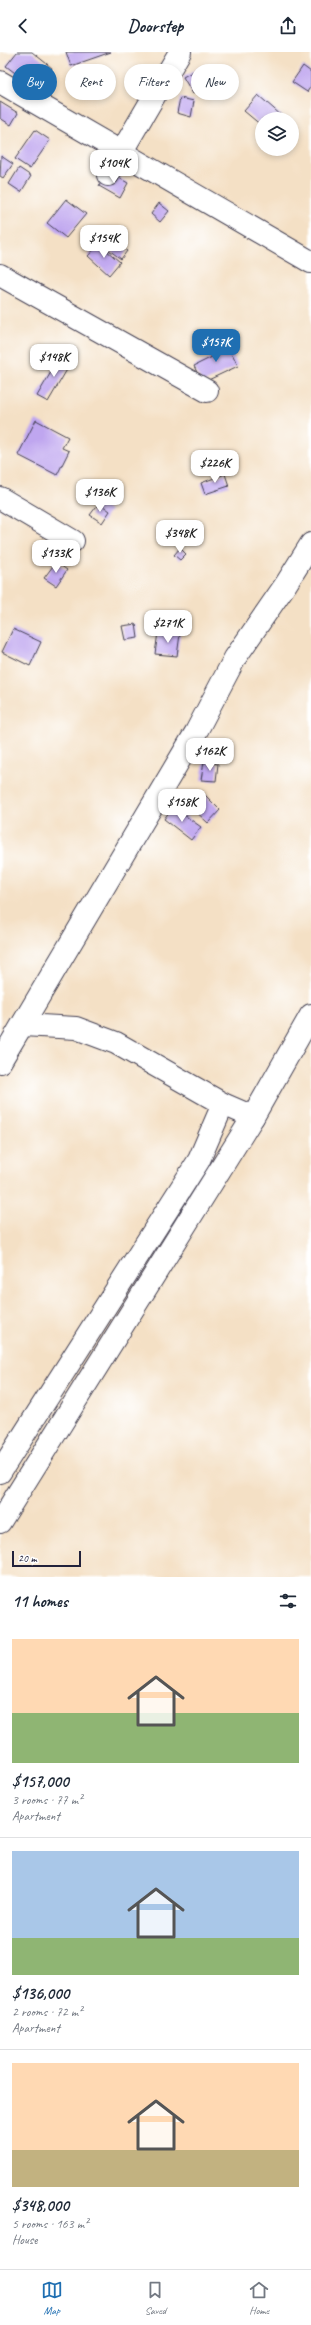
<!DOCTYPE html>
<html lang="en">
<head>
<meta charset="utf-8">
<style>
	:root { --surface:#fff; --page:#f2f2f3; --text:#1f2937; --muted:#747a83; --line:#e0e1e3; --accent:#1f6fb2 }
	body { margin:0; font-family:Caveat,sans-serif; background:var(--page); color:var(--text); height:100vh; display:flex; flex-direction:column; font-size:15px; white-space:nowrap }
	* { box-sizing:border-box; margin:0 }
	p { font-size:13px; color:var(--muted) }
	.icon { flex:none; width:22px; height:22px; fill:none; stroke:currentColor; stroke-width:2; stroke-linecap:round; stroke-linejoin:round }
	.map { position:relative; height:1525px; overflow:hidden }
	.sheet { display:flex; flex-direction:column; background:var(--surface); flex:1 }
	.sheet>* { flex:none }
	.guide { position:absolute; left:12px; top:12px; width:287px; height:36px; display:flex; gap:8px }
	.tools { position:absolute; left:255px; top:60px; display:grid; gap:8px }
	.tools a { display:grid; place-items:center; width:44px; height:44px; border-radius:50%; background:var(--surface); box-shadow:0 2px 6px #0003; font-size:20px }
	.scale { position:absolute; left:12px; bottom:10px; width:69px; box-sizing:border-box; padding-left:4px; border:2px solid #22223b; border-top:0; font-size:11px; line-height:14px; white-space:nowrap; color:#22223b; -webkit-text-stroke:3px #fff; paint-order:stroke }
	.price { position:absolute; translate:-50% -34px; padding:0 9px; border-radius:8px; background:#fff; color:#222; font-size:13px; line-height:26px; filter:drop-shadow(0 1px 2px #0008) }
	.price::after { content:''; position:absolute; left:50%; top:24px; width:12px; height:9px; margin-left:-6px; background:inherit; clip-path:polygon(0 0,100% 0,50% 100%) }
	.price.active { background:var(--accent); color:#fff }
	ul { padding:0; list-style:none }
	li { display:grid; align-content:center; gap:8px; height:212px; padding:0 12px }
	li+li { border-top:1px solid var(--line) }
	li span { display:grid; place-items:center; height:124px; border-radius:0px; color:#555 }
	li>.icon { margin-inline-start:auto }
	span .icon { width:72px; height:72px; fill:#fffc; stroke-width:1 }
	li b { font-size:17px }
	h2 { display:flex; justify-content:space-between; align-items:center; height:48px; padding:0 12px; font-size:17px }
	.pill { padding:0 14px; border-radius:18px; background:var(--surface); box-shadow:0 2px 6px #0003; font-size:14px; line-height:36px }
	.pill.active { background:var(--accent); color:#fff }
	header { display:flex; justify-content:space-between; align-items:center; height:52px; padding:0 12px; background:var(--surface); font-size:18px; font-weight:800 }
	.menu { display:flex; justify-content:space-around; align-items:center; height:56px; border-top:1px solid var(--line); background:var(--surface); font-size:11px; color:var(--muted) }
	.menu a { display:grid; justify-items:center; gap:2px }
	.menu .active { color:var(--accent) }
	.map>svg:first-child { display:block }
	.building { fill:#bfa6ef }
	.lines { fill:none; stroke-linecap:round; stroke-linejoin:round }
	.minor-casing { stroke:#423e50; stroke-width:24 }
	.tertiary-casing { stroke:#423e50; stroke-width:24 }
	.minor { stroke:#fff; stroke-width:22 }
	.tertiary { stroke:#fff; stroke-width:22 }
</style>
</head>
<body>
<header><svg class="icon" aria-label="back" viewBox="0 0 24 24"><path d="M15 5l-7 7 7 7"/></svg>Doorstep<svg class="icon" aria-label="share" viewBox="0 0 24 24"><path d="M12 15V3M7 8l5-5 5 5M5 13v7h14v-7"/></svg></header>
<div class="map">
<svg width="311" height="1525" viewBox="0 0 311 1525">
	<rect width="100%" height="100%" fill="#fff"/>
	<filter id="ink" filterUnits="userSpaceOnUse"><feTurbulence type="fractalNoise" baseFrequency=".025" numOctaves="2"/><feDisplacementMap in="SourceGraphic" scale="8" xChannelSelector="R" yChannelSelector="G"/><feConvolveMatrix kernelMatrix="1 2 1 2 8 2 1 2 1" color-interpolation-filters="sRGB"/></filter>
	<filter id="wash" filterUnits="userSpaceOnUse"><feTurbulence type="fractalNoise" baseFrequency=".012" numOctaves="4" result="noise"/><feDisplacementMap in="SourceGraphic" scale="16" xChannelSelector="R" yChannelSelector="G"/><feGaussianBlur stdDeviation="0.9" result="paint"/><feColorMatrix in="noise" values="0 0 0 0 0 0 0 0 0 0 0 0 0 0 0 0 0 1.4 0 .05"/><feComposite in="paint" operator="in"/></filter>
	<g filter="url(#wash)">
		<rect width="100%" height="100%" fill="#f4e0c5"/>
		<g id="blocks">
			<g class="building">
				<path d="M 17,0 L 32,0 L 52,16 L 36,37 L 6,14 Z"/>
				<path d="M 66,0 L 111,0 L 71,14 Z"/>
				<path d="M 203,14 L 212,30 L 193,42 L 183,25 Z"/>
				<path d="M 303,14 L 311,20 L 311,34 L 307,40 L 292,30 Z"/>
				<path d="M 258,43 L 282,64 L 279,67 L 262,67 L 262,74 L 244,59 Z"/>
				<path d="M 180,46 L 194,49 L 191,65 L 177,61 Z"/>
				<path d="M 0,50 L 18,61 L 11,73 L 0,66 Z"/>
				<path d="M 35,78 L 50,88 L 30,117 L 15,107 Z"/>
				<path d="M 1,104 L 13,112 L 3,126 L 0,124 Z"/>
				<path d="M 19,116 L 31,124 L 21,140 L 9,132 Z"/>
				<path d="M 107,119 L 128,131 L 120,146 L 99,134 Z"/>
				<path d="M 66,147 L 86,162 L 66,186 L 47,171 Z"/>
				<path d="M 159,151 L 169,159 L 160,170 L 151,162 Z"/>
				<path d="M 107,184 L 127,199 L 121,207 L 101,192 Z"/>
				<path d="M 99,192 L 120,210 L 109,223 L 88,204 Z"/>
				<path d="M 226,289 L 238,314 L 202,331 L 194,314 L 212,305 L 208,297 Z"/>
				<path d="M 61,303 L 72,309 L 48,350 L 37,344 Z"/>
				<path d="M 36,368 L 68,385 L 62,396 L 69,399 L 57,423 L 18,403 Z"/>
				<path d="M 225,422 L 229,434 L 205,442 L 201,431 Z"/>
				<path d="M 99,451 L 110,459 L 102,471 L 90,463 Z"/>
				<path d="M 180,496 L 186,502 L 180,508 L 174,503 Z"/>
				<path d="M 56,510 L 67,518 L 56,534 L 44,526 Z"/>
				<path d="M 136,572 L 138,586 L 125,588 L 122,574 Z"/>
				<path d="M 13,577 L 41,590 L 30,614 L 2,600 Z"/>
				<path d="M 158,580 L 180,582 L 177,604 L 155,602 Z"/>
				<path d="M 204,710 L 218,712 L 216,729 L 201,728 Z"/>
				<path d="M 204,742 L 220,758 L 208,771 L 191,755 Z"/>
				<path d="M 173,755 L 201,775 L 191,788 L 164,767 Z"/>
			</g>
		</g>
	</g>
	<g filter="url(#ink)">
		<use href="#blocks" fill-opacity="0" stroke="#423e50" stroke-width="1"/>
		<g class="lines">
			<g class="minor-casing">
				<g id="minor">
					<path d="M 0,30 L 311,210"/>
					<path d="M 108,123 L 180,0"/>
					<path d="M 0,223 L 207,339"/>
					<path d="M 0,446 L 73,489"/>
					<path d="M 23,973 L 76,976 L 116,991 L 223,1052 L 253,1065"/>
					<path d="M 0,1010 L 196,680 L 235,606 L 286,532 L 311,492"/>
					<path d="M 0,1420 L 199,1108 L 223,1052"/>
				</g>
			</g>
			<g class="tertiary-casing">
				<path id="tertiary" d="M 0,1470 L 253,1065 L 311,963"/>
			</g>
			<use href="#minor" class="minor"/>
			<use href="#tertiary" class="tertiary"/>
		</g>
	</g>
</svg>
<div class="tools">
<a><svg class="icon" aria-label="layers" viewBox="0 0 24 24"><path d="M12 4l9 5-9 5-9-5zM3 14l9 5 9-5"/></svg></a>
</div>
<div class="scale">20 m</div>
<b class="price" style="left:114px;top:132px">$104K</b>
<b class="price" style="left:104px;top:207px">$154K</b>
<b class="price active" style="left:216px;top:311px">$157K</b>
<b class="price" style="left:54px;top:326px">$148K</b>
<b class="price" style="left:215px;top:432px">$226K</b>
<b class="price" style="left:100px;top:461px">$136K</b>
<b class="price" style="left:180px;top:502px">$348K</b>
<b class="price" style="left:56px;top:522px">$133K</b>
<b class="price" style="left:168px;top:592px">$271K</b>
<b class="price" style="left:210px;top:720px">$162K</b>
<b class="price" style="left:182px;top:771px">$158K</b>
<div class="guide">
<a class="pill active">Buy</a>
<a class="pill">Rent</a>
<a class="pill">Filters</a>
<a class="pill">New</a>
</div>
</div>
<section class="sheet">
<h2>11 homes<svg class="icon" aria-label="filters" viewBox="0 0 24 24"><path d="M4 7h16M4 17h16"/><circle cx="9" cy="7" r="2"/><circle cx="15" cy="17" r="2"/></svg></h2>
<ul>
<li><span style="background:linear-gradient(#ffd9b3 60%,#8fb573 0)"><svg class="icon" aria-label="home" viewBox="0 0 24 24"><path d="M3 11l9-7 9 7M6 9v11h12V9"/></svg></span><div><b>$157,000</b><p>3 rooms · 77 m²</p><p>Apartment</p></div></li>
<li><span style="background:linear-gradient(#a9c7e8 70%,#8fb573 0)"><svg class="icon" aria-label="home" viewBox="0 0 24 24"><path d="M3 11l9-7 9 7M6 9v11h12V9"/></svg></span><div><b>$136,000</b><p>2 rooms · 72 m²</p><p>Apartment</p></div></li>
<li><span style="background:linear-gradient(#ffd9b3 70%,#c2b280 0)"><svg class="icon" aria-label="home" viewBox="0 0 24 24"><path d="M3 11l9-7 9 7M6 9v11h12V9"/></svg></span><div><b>$348,000</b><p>5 rooms · 163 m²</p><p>House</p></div></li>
</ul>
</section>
<nav class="menu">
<a class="active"><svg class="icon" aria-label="map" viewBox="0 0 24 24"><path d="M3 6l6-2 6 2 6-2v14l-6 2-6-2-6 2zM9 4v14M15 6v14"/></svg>Map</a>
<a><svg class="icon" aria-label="saved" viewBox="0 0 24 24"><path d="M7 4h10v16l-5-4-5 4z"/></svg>Saved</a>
<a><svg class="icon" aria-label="home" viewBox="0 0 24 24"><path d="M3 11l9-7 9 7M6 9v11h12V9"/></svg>Home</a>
</nav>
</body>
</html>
